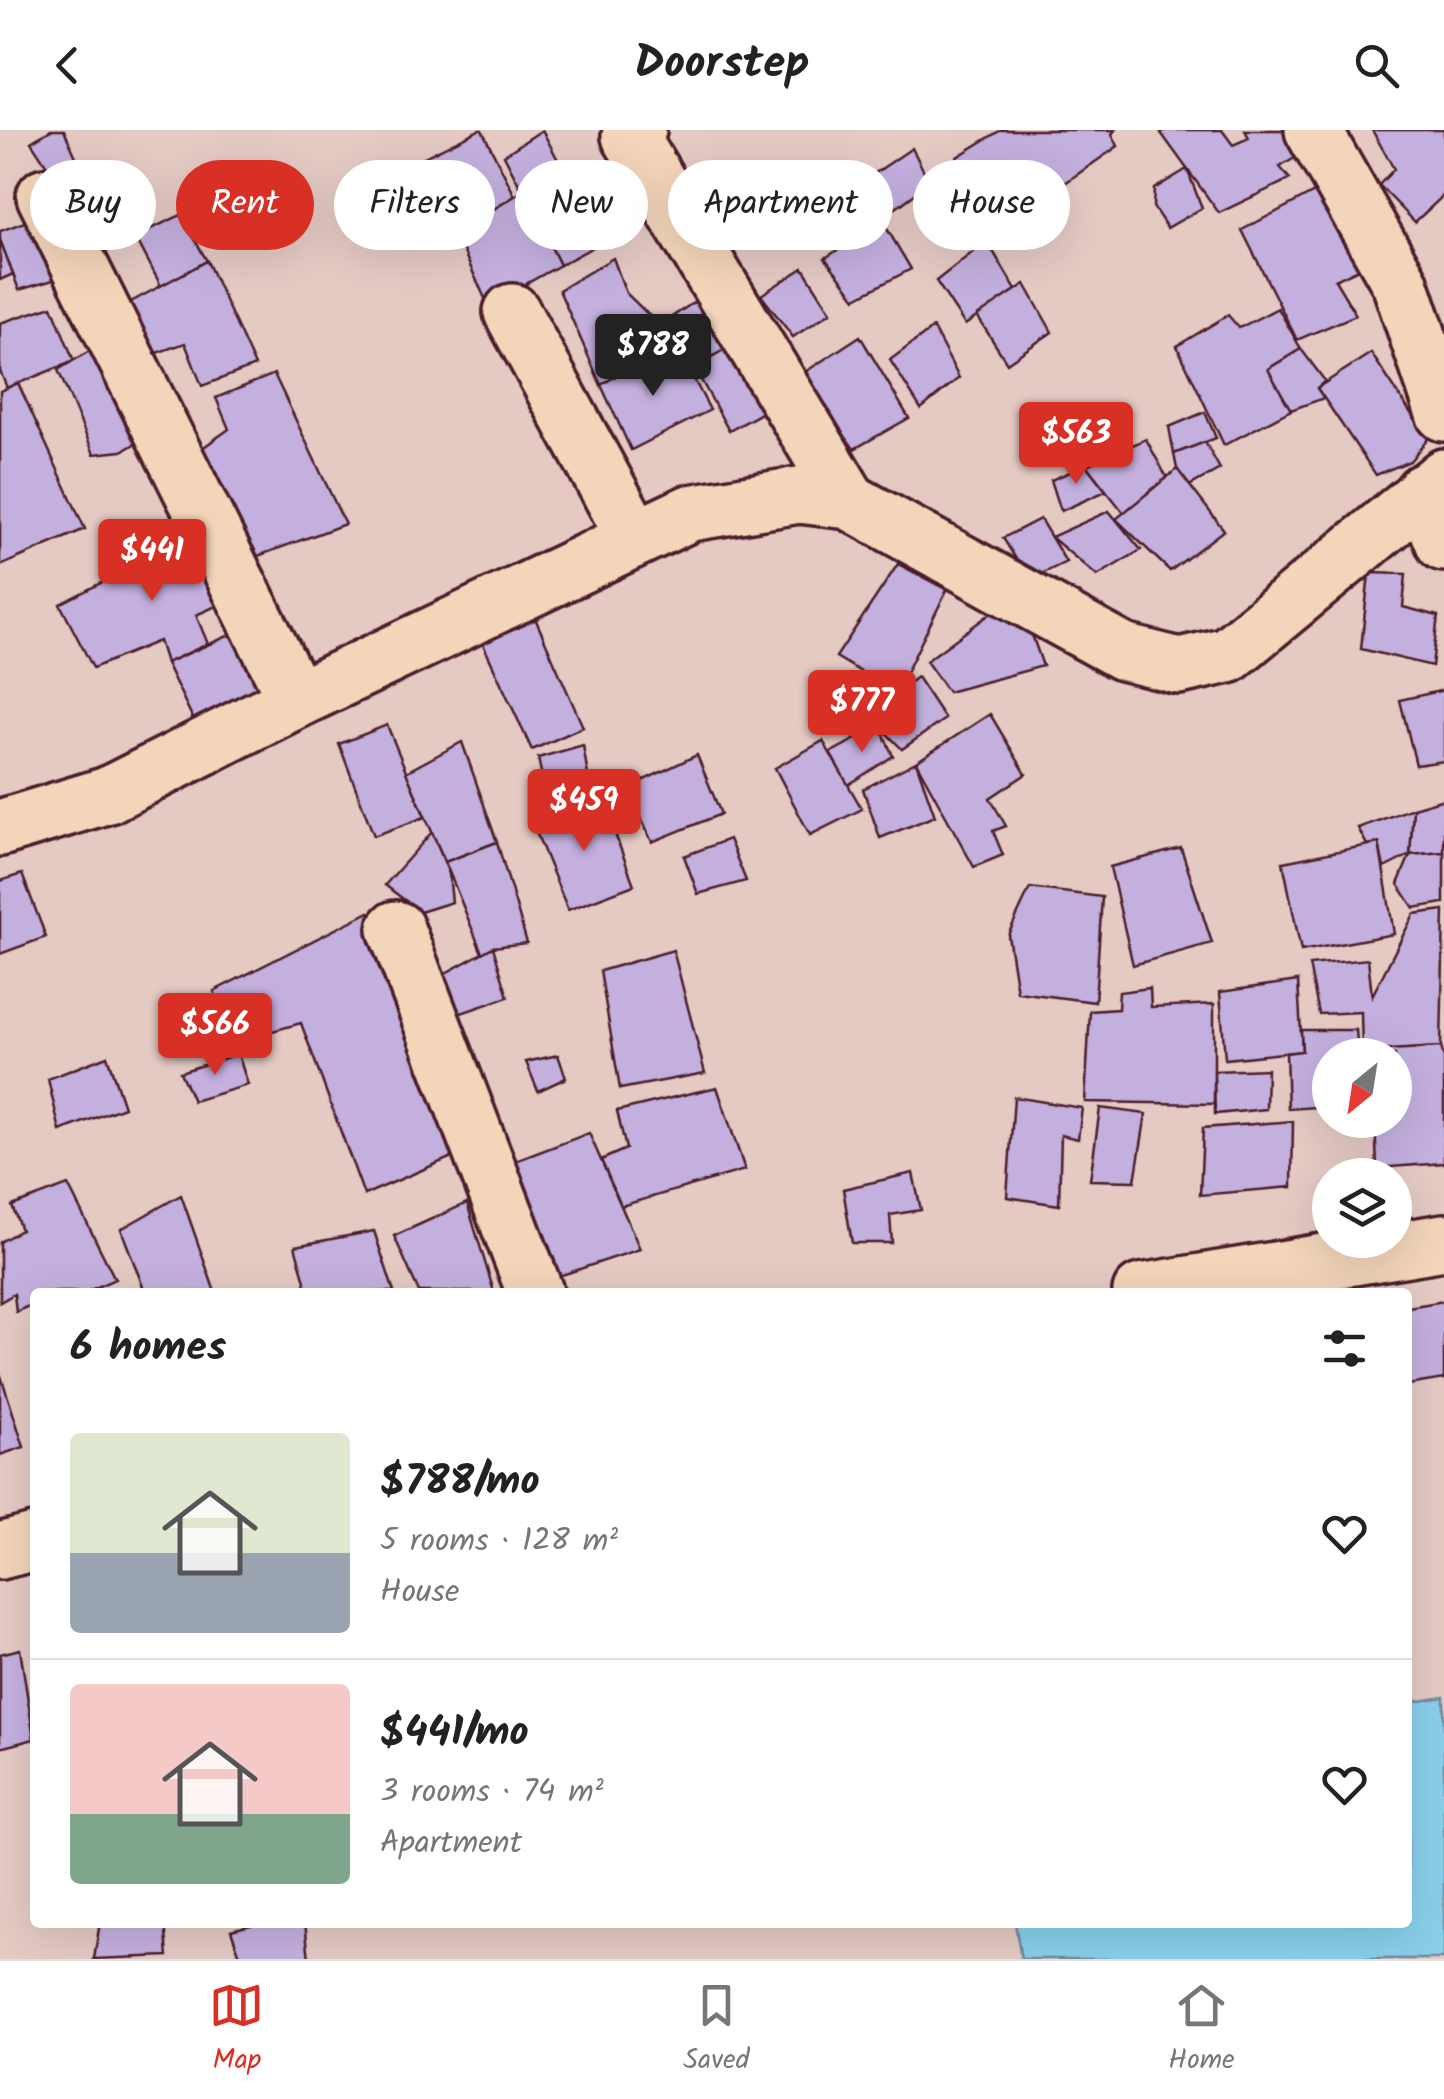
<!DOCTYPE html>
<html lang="en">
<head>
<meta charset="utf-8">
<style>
	:root { --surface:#fff; --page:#f6f6f6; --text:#222; --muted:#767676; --line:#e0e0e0; --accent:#d93025 }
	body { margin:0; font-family:Kalam,sans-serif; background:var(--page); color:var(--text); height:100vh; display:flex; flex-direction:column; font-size:38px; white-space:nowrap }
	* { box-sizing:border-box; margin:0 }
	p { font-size:32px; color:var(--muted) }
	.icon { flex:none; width:55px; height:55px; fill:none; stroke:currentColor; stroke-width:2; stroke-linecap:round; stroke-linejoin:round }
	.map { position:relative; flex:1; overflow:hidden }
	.sheet { position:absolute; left:30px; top:1158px; width:1382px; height:640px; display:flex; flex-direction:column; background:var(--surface); border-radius:10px; box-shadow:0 10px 40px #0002 }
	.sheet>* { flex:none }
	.guide { position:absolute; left:30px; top:30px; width:1385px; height:90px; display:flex; gap:20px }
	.needle { width:65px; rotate:210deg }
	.tools { position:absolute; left:1312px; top:908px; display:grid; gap:20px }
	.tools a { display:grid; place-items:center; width:100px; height:100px; border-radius:50%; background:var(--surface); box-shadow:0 10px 40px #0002; font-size:50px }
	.price { position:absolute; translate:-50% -85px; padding:0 22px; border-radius:10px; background:var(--accent); color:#fff; font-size:32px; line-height:65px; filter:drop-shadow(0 2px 5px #0008) }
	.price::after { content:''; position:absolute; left:50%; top:60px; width:30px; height:22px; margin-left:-15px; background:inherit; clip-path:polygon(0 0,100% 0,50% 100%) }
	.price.on { background:#222; color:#fff }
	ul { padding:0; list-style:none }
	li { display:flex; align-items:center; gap:30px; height:250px; padding:0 40px }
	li+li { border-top:2px solid var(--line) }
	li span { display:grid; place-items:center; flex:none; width:280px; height:200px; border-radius:10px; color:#555 }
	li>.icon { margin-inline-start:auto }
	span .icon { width:120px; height:120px; fill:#fffc; stroke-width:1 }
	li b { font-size:42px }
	h2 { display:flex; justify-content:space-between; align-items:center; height:120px; padding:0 40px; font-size:42px }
	.chip { padding:0 35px; border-radius:45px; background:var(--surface); box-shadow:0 10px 40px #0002; font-size:35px; line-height:90px }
	.chip.on { background:var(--accent); color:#fff }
	header { display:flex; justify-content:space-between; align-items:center; height:130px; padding:0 40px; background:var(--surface); font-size:45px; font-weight:700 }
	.menu { display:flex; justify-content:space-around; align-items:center; height:140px; border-top:2px solid var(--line); background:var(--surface); font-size:28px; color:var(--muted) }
	.menu a { display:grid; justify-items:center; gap:5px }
	.menu .on { color:var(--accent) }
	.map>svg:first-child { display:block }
	.water { fill:#89cfea; stroke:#70899e; stroke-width:2.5 }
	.building { fill:#c4b0df; stroke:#4a1f2b; stroke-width:2.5 }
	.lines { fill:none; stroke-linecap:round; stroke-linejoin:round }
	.minor-casing { stroke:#4a1f2b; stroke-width:62 }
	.major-casing { stroke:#4a1f2b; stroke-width:62 }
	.minor { stroke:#f3d5b9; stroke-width:55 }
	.major { stroke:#f3d5b9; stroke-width:55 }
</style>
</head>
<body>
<header><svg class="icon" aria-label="back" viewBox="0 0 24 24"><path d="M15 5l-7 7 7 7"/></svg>Doorstep<svg class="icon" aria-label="search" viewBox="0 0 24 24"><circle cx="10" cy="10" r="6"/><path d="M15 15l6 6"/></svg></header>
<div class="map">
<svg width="1444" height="1829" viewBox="0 0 1444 1829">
	<rect width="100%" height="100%" fill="#e5cac4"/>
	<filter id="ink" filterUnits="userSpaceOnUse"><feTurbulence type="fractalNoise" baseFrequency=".01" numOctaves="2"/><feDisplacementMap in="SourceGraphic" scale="20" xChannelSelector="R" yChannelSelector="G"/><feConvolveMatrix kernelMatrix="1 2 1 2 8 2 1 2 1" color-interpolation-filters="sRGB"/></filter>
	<g filter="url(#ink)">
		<path class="water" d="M 1444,1567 L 1444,1829 L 1021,1829 L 1015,1793 L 1408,1792 L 1408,1573 Z"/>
		<g class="building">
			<path d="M 51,0 L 64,0 L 80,36 L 54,47 L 31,12 Z"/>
			<path d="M 479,0 L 482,0 L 515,66 L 446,109 L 406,36 Z"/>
			<path d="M 542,0 L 602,112 L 560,135 L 504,25 Z"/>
			<path d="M 1001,0 L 1115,0 L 1112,4 L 1118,16 L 993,103 L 954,53 L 957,27 Z"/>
			<path d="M 1165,0 L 1222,0 L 1233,15 L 1249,8 L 1245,0 L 1305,0 L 1314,16 L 1280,37 L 1290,49 L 1219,83 L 1161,3 Z"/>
			<path d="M 1372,0 L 1444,0 L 1444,65 L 1415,92 L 1379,55 L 1394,39 Z"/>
			<path d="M 912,18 L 930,53 L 889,83 L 865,50 Z"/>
			<path d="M 1187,39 L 1202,78 L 1167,98 L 1153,77 L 1154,59 Z"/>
			<path d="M 1339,49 L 1378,130 L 1335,150 L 1356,185 L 1297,210 L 1242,100 Z"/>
			<path d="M 523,61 L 560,135 L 488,175 L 455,103 Z"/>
			<path d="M 744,65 L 769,95 L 739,118 L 712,83 Z"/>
			<path d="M 181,85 L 207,131 L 161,156 L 135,106 Z"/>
			<path d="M 38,87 L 64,147 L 19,160 L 0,110 L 0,101 Z"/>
			<path d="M 883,92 L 911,139 L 856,168 L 825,128 Z"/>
			<path d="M 0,110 L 13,144 L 0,150 Z"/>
			<path d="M 987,111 L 1016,160 L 965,195 L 936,151 Z"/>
			<path d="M 613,128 L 626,163 L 659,195 L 652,200 L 662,218 L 601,255 L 559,160 Z"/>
			<path d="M 207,131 L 255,236 L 202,256 L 185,213 L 139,229 L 116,180 Z"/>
			<path d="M 803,138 L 831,182 L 793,207 L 761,165 Z"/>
			<path d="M 1025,154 L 1052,202 L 1007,233 L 977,186 Z"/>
			<path d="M 699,169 L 729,217 L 678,248 L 652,200 Z"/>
			<path d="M 52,176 L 74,231 L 7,258 L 0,241 L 0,193 Z"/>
			<path d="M 1278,178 L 1301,219 L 1268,239 L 1291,280 L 1224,315 L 1177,216 L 1228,185 L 1239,198 Z"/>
			<path d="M 933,198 L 959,248 L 921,279 L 890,230 Z"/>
			<path d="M 860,206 L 909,288 L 854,319 L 802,244 Z"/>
			<path d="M 743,209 L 776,275 L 729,301 L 694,237 Z"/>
			<path d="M 106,211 L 155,303 L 122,321 L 94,324 L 58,240 Z"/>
			<path d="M 662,218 L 678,248 L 690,242 L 710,280 L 631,320 L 601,255 Z"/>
			<path d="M 1301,219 L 1325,251 L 1317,258 L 1324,268 L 1291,280 L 1268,239 Z"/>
			<path d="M 1371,223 L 1428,309 L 1410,331 L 1376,345 L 1317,258 Z"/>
			<path d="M 274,244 L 345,394 L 258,426 L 201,319 L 229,299 L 216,268 Z"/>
			<path d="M 18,253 L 85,399 L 0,436 L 0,261 Z"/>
			<path d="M 1205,282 L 1216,308 L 1174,324 L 1169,297 Z"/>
			<path d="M 1146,309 L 1167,348 L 1124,383 L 1086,335 Z"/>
			<path d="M 1205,312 L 1220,339 L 1189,356 L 1177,339 L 1174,324 Z"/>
			<path d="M 1086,335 L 1106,361 L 1061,381 L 1051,350 Z"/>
			<path d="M 1177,339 L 1224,400 L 1170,441 L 1116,389 Z"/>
			<path d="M 1109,381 L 1141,420 L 1097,446 L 1051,407 Z"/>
			<path d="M 1040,389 L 1066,432 L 1029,450 L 1003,408 Z"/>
			<path d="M 202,401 L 239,466 L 196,485 L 208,514 L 166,533 L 159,511 L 93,538 L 60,474 Z"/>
			<path d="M 898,434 L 947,460 L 896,563 L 836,527 Z"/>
			<path d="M 1369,443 L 1406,444 L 1403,477 L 1438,486 L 1432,536 L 1361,519 Z"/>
			<path d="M 994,481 L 1031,502 L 1043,536 L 948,562 L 926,531 Z"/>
			<path d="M 535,488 L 583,597 L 532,620 L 482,512 Z"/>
			<path d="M 246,498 L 275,567 L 199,601 L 166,533 Z"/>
			<path d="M 917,547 L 945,589 L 902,619 L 867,583 Z"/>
			<path d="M 1444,560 L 1444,631 L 1416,635 L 1400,570 Z"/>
			<path d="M 990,584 L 1026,644 L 990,668 L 1006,696 L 993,701 L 1003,725 L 974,737 L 916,632 Z"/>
			<path d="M 387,595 L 425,687 L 374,706 L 339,614 Z"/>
			<path d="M 880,596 L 893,626 L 848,655 L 830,623 Z"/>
			<path d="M 823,611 L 862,679 L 810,705 L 775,638 Z"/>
			<path d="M 462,612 L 497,712 L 445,732 L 406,642 Z"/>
			<path d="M 583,615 L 592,670 L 550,687 L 538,628 Z"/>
			<path d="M 697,625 L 721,684 L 652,712 L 627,658 Z"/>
			<path d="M 916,632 L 935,686 L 880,708 L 863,659 Z"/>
			<path d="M 601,666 L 634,755 L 568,780 L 533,695 Z"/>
			<path d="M 1444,669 L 1444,722 L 1410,725 L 1413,678 Z"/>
			<path d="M 1413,678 L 1410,725 L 1384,738 L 1379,713 L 1367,715 L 1358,698 Z"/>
			<path d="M 432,702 L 449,744 L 452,772 L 420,782 L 385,755 Z"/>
			<path d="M 729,709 L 746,751 L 698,764 L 684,726 Z"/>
			<path d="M 497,712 L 527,813 L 493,817 L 482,823 L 445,732 Z"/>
			<path d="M 1379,713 L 1394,804 L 1301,821 L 1283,732 Z"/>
			<path d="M 1181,718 L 1212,813 L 1133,835 L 1110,737 Z"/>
			<path d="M 1444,722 L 1444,773 L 1414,778 L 1398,754 L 1410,725 Z"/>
			<path d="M 22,744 L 46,807 L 0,824 L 0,751 Z"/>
			<path d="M 1030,758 L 1102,767 L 1095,872 L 1017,862 L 1008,805 Z"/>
			<path d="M 1444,780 L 1441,917 L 1362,922 L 1361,882 L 1319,884 L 1309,835 L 1368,829 L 1372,866 L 1414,784 Z"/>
			<path d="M 369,782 L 466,1021 L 364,1065 L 301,893 L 233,912 L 214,861 Z"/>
			<path d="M 493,817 L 508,867 L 441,890 L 422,856 Z"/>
			<path d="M 673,820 L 705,943 L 620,959 L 600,841 Z"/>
			<path d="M 1298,851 L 1302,921 L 1225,929 L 1220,862 Z"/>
			<path d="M 1150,858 L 1151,877 L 1214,874 L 1214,974 L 1085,972 L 1090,881 L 1118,879 L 1119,862 Z"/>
			<path d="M 1301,900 L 1356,900 L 1358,925 L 1330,925 L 1330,976 L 1288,979 L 1286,923 L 1302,921 Z"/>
			<path d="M 1441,917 L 1444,928 L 1444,1033 L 1377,1038 L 1375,990 L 1395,990 L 1395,925 L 1372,925 L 1372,921 Z"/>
			<path d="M 238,924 L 248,955 L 193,971 L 180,942 Z"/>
			<path d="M 558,925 L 566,948 L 538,961 L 526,932 Z"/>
			<path d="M 107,926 L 124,977 L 60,1001 L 48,949 Z"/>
			<path d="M 1267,939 L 1266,979 L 1215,984 L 1214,941 Z"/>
			<path d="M 717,957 L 745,1040 L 621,1076 L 601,1030 L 626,1019 L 617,981 Z"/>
			<path d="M 1014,967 L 1082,978 L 1078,1009 L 1061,1005 L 1059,1075 L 1007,1067 Z"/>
			<path d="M 1100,978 L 1146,984 L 1135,1051 L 1090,1050 Z"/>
			<path d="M 1293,991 L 1292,1057 L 1200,1065 L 1203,998 Z"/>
			<path d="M 589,1003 L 640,1119 L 547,1150 L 505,1035 Z"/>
			<path d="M 913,1043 L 921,1080 L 890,1085 L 892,1113 L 852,1113 L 843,1059 Z"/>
			<path d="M 68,1055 L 115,1149 L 86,1162 L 35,1162 L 35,1173 L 16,1182 L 14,1164 L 0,1172 L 0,1112 L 21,1100 L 12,1076 Z"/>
			<path d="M 181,1065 L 215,1162 L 145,1162 L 121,1099 Z"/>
			<path d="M 467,1073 L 494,1162 L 419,1162 L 394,1106 Z"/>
			<path d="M 374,1101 L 394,1162 L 308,1162 L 295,1116 Z"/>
			<path d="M 1444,1171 L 1444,1249 L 1408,1255 L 1408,1177 Z"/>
			<path d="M 0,1243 L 24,1317 L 0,1325 Z"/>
			<path d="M 20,1519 L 34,1609 L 0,1618 L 0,1524 Z"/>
			<path d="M 100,1792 L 165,1792 L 168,1826 L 94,1829 Z"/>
			<path d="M 263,1792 L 305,1792 L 309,1829 L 241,1829 L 231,1800 Z"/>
		</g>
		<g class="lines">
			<g class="minor-casing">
				<g id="minor">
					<path d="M 638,0 L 630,6 L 849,371"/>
					<path d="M 1313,0 L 1400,153 L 1444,283"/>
					<path d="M 45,66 L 296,570"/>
					<path d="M 512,182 L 635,408"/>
					<path d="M 1423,362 L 1444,413"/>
					<path d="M 0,698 L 108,665 L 296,570 L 690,383 L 799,365 L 849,371 L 1123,522 L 1179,536 L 1228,525 L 1444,347"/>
					<path d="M 396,799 L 535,1162"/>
				</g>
			</g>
			<g class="major-casing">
				<g id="major">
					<path d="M 1141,1162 L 1444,1112"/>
					<path d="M 0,1421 L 35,1412"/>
				</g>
			</g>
			<use href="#minor" class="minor"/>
			<use href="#major" class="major"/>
		</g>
	</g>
</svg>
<div class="tools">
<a><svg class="needle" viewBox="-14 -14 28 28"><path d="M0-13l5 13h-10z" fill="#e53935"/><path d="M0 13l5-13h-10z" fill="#767676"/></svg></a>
<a><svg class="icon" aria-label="layers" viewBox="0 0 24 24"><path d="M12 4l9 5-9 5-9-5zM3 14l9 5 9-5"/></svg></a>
</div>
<b class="price on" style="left:653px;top:269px">$788</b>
<b class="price" style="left:1076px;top:357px">$563</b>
<b class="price" style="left:152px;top:474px">$441</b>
<b class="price" style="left:862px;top:625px">$777</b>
<b class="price" style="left:584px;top:724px">$459</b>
<b class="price" style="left:215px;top:948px">$566</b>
<div class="guide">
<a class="chip">Buy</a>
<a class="chip on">Rent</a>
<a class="chip">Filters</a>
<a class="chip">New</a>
<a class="chip">Apartment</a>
<a class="chip">House</a>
</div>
<section class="sheet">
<h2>6 homes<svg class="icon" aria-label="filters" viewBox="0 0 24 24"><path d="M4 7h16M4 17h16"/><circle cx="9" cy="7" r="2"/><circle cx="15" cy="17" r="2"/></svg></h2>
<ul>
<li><span style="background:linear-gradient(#dfe7d0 60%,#9aa5b1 0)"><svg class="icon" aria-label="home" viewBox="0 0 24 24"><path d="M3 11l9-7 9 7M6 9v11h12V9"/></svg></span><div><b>$788/mo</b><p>5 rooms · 128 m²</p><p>House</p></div><svg class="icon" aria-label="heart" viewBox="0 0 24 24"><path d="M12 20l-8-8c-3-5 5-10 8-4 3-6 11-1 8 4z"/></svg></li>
<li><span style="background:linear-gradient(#f6c9c9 65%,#7fa58c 0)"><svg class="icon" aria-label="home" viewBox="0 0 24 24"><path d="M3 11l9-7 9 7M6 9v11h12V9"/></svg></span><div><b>$441/mo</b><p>3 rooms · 74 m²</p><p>Apartment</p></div><svg class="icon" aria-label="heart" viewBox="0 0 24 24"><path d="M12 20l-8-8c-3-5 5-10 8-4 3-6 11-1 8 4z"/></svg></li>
</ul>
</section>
</div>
<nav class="menu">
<a class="on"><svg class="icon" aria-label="map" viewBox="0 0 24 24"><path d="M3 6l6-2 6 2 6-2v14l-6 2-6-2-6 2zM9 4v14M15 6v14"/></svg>Map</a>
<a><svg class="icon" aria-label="saved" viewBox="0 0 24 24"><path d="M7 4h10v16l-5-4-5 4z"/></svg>Saved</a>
<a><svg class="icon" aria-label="home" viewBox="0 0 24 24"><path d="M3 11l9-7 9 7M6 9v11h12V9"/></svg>Home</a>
</nav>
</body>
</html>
